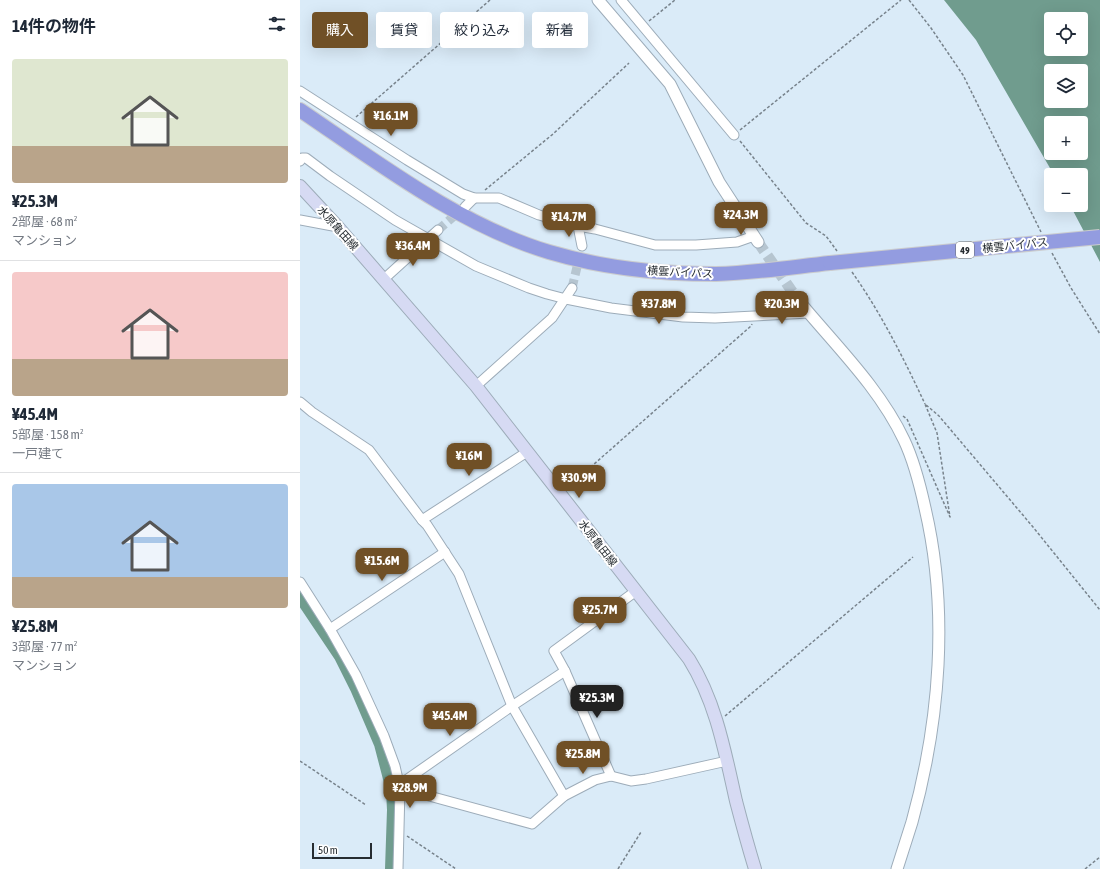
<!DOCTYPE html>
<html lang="ja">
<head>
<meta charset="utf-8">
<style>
	:root { --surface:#fff; --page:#f6f6f7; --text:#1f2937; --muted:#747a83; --line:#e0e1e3; --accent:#705026 }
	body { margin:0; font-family:"Asap Condensed","Noto Sans JP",sans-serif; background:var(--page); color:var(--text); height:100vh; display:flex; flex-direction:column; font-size:15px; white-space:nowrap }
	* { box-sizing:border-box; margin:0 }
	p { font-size:13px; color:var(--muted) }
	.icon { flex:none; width:22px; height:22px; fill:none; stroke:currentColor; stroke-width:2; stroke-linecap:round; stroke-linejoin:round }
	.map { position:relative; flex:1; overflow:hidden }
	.drawer { display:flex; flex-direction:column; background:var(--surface); width:300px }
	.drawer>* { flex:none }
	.hud { position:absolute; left:12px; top:12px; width:380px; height:36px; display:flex; gap:8px }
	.controls { position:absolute; left:744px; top:12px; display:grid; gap:8px }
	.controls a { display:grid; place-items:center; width:44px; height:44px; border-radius:4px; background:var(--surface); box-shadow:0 4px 16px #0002; font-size:20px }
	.scale { position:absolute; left:12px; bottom:10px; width:60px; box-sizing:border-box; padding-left:4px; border:2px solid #262c31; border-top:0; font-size:11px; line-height:14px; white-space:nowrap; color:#262c31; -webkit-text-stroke:3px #fff; paint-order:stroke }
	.price { position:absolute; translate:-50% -34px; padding:0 9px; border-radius:8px; background:var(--accent); color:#fff; font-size:13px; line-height:26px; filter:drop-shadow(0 1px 2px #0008) }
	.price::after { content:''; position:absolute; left:50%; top:24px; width:12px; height:9px; margin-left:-6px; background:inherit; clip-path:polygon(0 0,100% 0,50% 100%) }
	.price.current { background:#222; color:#fff }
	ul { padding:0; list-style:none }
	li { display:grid; align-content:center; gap:8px; height:212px; padding:0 12px }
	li+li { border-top:1px solid var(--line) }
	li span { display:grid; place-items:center; height:124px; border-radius:4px; color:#555 }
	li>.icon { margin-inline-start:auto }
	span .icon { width:72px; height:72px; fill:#fffc; stroke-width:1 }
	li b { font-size:17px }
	h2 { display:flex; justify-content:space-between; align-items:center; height:48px; padding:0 12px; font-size:17px }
	.pill { padding:0 14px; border-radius:4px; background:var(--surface); box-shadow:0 4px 16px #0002; font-size:14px; line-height:36px }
	.pill.current { background:var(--accent); color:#fff }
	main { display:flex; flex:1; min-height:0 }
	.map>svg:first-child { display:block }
	.water { fill:#709c8e; fill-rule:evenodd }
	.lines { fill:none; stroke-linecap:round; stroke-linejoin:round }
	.river { stroke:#709c8e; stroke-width:14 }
	.minor-tunnel { stroke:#b6c5d0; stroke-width:9; stroke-dasharray:9 4.5; stroke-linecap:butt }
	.tertiary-tunnel { stroke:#b6c5d0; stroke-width:11; stroke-dasharray:11 5.5; stroke-linecap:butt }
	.minor-casing { stroke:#9dacb9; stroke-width:11 }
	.tertiary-casing { stroke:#9dacb9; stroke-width:13 }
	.secondary-casing { stroke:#9dacb9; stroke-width:14 }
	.trunk-casing { stroke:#cbccce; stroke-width:16 }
	.path { stroke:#78838c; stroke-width:1.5; stroke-dasharray:3 2; stroke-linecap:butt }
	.minor { stroke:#fff; stroke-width:9 }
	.tertiary { stroke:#fff; stroke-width:11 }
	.secondary { stroke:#d6daf3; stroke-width:12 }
	.trunk { stroke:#939ce0; stroke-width:14 }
	.trunk-bridge-casing { stroke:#cbccce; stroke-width:16; stroke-linecap:butt }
	.trunk-bridge { stroke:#939ce0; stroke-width:14 }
	.labels { text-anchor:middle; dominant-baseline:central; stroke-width:4; stroke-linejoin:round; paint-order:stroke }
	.shield { fill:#fff; stroke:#676b6f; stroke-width:1 }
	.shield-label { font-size:10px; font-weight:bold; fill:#262c31 }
	.street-label { font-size:11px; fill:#262c31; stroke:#fff }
</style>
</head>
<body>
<main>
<section class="drawer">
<h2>14件の物件<svg class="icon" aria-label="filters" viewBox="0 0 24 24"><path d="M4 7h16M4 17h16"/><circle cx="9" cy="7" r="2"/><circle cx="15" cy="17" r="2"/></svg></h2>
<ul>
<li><span style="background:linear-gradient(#dfe7d0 70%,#b9a48a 0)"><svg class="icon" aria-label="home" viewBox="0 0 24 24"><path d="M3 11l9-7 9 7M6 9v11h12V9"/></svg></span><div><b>¥25.3M</b><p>2部屋 · 68 m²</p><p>マンション</p></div></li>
<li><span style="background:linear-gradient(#f6c9c9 70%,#b9a48a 0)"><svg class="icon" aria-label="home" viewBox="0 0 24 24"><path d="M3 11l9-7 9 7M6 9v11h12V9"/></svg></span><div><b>¥45.4M</b><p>5部屋 · 158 m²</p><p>一戸建て</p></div></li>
<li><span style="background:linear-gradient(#a9c7e8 75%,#b9a48a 0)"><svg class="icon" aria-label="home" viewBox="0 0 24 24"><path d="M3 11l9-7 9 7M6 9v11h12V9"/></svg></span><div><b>¥25.8M</b><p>3部屋 · 77 m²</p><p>マンション</p></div></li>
</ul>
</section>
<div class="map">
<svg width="800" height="869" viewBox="0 0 800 869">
	<rect width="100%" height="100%" fill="#daebf8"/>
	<path class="water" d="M 644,0 L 800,0 L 800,262 L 770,205 L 781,205 L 781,175 L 754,175 L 676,40 ZM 751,19 L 781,19 L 781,49 L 751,49 ZM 751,71 L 781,71 L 781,101 L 751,101 ZM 751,123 L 781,123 L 781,153 L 751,153 Z"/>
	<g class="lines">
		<path class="river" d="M 0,595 L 41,656 L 57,688 L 81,744 L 93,790 L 94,810 L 92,869"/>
		<g class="minor-tunnel">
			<path d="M 138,230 L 161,210"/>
			<path d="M 272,288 L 282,246"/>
		</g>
		<path class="tertiary-tunnel" d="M 458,242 L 498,300"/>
		<g class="minor-casing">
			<g id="minor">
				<path d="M 321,0 L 434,135"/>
				<path d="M 0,91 L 107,160 L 163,194 L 174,198 L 199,198 L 239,215 L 278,226 L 295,229 L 355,245 L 396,245 L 437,242 L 454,236"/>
				<path d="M 0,161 L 2,158 L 6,158 L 30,176 L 95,220 L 176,266 L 229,288 L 247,294 L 266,299 L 311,308 L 383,317 L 415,318 L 509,313"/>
				<path d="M 165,207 L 174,198"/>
				<path d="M 0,220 L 38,227"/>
				<path d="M 278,226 L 282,246"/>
				<path d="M 84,279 L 138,230"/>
				<path d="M 176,386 L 252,318 L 272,288"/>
				<path d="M 0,402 L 12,412 L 69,450 L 122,520 L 127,525 L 159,574 L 212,706 L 264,796"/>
				<path d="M 122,520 L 227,452"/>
				<path d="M 0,582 L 30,629 L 56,675 L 84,736 L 95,766 L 100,788 L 98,869"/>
				<path d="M 30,629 L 145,552"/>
				<path d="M 311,776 L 265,671 L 254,651 L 336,591"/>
				<path d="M 99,785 L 212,706 L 265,671"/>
				<path d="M 100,788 L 232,824 L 264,796 L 295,780 L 311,776 L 331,781 L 346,779 L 427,761"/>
			</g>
		</g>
		<g class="tertiary-casing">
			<g id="tertiary">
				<path d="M 298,0 L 370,84 L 419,182 L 458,242"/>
				<path d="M 498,300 C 535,345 579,387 604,440 C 614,461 620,485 625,508 C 649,610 640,721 612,822 C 607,838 602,853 597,869"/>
			</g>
		</g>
		<g class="secondary-casing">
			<path id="secondary" d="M 0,186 L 38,227 L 176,386 L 389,659 C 416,702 425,752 436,801 C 442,824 448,846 455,869"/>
		</g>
		<g class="trunk-casing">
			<path id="trunk" d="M 0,110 C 77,162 159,225 249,252 C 303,268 360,274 416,274 C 454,273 493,267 530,263"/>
		</g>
		<g class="path">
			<path d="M 609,0 L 631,28 L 663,75 L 741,232"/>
			<path d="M 349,21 L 375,0"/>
			<path d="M 56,117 L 190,0"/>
			<path d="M 440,130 L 601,0"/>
			<path d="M 440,141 L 506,223 L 526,236 L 537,251"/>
			<path d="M 185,190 L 253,134 L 329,63"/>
			<path d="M 752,253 L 771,288 L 800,334"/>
			<path d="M 552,272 C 581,313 604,359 625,404"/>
			<path d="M 603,416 L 607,419 L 650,517 L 637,433 L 625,404 L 639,416 L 733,527 L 800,610"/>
			<path d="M 268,487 L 451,326 L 452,324"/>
			<path d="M 425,716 L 613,557"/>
			<path d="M 0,761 L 66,805"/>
			<path d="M 107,836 L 156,869"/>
			<path d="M 318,869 L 341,832"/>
			<path d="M 785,869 L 800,857"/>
		</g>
		<use href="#minor" class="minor"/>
		<use href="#tertiary" class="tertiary"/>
		<use href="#secondary" class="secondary"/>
		<use href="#trunk" class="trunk"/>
		<g class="trunk-bridge-casing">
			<path id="trunk-bridge" d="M 530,263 L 800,237"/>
		</g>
		<use href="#trunk-bridge" class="trunk-bridge"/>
	</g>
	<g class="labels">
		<rect class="shield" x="656" y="242" width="18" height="16" rx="3"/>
		<g class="shield-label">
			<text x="665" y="250">49</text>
		</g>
		<g class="street-label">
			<text transform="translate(38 228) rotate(48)">水原亀田線</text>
			<text transform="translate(715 245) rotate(-6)">横雲バイパス</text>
			<text transform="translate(380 272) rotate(3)">横雲バイパス</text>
			<text transform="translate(298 543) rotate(52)">水原亀田線</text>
		</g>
	</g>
</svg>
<div class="controls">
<a><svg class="icon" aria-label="locate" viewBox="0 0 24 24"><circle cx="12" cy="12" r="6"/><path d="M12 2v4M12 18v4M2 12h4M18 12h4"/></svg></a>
<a><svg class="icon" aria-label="layers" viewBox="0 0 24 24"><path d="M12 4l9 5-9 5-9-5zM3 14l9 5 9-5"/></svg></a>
<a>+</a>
<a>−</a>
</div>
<div class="scale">50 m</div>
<b class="price" style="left:91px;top:137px">¥16.1M</b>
<b class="price" style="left:441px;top:236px">¥24.3M</b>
<b class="price" style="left:269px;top:238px">¥14.7M</b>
<b class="price" style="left:113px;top:267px">¥36.4M</b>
<b class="price" style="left:359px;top:325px">¥37.8M</b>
<b class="price" style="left:482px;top:325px">¥20.3M</b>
<b class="price" style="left:169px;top:477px">¥16M</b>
<b class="price" style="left:279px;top:499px">¥30.9M</b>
<b class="price" style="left:82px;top:582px">¥15.6M</b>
<b class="price" style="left:300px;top:631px">¥25.7M</b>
<b class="price current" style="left:297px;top:719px">¥25.3M</b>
<b class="price" style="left:150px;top:737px">¥45.4M</b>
<b class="price" style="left:283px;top:775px">¥25.8M</b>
<b class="price" style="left:110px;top:809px">¥28.9M</b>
<div class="hud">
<a class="pill current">購入</a>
<a class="pill">賃貸</a>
<a class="pill">絞り込み</a>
<a class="pill">新着</a>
</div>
</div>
</main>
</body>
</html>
